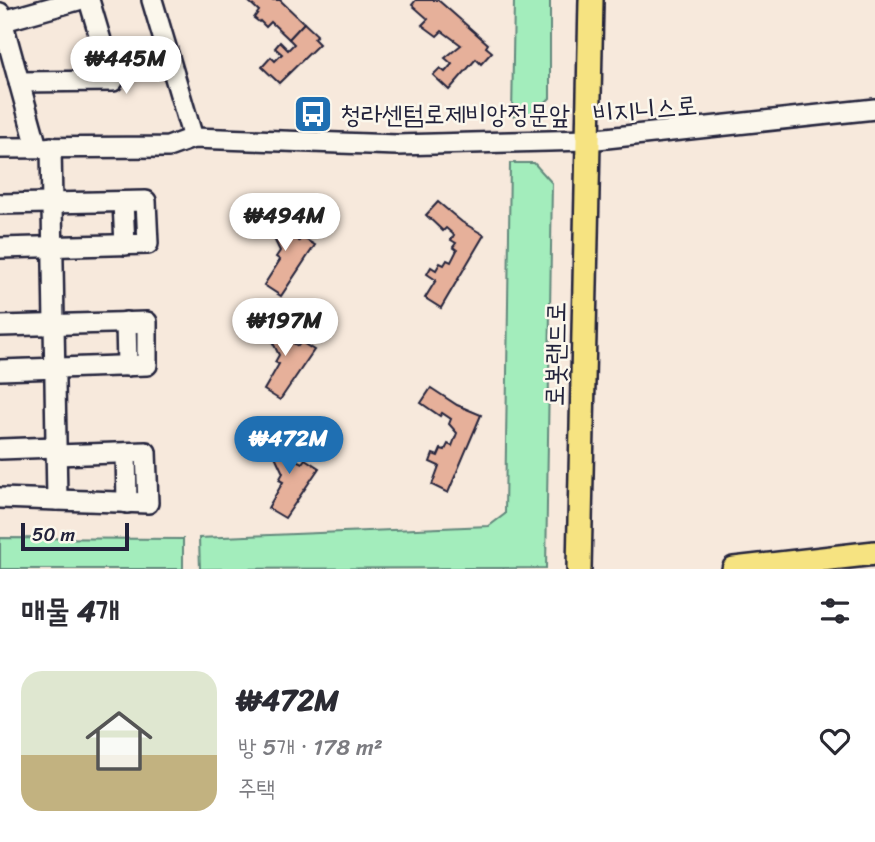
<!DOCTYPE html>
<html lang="ko">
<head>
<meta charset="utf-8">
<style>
	:root { --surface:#fff; --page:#f2f2f3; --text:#2b2b33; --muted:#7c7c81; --accent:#1f6fb2 }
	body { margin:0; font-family:Sriracha,"Poor Story",sans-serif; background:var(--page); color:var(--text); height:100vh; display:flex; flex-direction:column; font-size:26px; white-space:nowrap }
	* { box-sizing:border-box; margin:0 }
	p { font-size:23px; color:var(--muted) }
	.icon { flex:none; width:38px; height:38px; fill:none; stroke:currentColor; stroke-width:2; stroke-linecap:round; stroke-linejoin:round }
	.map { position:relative; height:569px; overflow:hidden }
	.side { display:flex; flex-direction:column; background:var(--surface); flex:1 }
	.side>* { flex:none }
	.scale { position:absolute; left:21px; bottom:18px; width:108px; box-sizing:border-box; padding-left:7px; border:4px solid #22223b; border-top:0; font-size:19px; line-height:24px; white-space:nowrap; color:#22223b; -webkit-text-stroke:5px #fbf7ec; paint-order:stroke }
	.price { position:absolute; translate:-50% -60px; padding:0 16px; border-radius:24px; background:#fff; color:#222; font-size:23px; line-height:46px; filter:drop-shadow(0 2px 4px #0008) }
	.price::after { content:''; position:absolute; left:50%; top:42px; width:21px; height:16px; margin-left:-10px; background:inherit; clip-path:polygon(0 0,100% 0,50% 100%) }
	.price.current { background:var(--accent); color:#fff }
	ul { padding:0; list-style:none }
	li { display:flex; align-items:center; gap:21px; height:175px; padding:0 21px }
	li span { display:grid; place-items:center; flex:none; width:196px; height:140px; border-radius:21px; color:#555 }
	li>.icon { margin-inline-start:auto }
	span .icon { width:84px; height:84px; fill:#fffc; stroke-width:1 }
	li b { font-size:30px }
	h2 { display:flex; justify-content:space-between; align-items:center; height:84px; padding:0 21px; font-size:30px }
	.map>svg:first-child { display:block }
	.grass { fill:#a3edbc; stroke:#62887c; stroke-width:2 }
	.building { fill:#e6b09a; stroke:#22223b; stroke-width:2 }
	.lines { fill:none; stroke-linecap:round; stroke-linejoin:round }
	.minor-casing { stroke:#22223b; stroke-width:24 }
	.major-casing { stroke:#22223b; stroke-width:28 }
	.minor { stroke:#fbf7ec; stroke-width:19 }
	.major { stroke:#f6e381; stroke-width:23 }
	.labels { text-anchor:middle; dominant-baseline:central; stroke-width:5; stroke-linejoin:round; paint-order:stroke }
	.street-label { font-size:26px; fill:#22223b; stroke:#fbf7ec }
	.poi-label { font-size:26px; fill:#22223b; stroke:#fbf7ec; text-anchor:start }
</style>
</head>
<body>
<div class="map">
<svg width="875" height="569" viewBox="0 0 875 569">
	<rect width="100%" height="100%" fill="#f7e9dc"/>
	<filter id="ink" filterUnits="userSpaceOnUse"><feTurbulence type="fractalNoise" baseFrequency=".0143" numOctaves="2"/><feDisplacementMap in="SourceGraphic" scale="14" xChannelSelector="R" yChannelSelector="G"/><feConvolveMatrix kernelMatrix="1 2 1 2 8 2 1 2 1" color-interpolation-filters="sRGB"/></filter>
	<g filter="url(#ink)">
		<g class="grass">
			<path d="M 514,0 L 550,0 L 550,98 L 532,115 L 512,116 Z"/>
			<path d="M 510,163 L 534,163 L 552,183 L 546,568 L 200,569 L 199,538 L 489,526 L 505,514 Z"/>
			<path d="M 0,538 L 183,539 L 183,569 L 0,569 Z"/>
		</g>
		<g class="building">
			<path d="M 247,0 L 280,0 L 304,23 L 289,39 L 271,22 L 266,27 L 260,21 L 259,22 L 254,18 L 259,11 Z"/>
			<path d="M 416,0 L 438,0 L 488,44 L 486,47 L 492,52 L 481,64 L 476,59 L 449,90 L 433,75 L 440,68 L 445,72 L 452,64 L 445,58 L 461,45 L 442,31 L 437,36 L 422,25 L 428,19 L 412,5 Z"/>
			<path d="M 304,23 L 317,35 L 314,39 L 319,44 L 279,83 L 262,67 L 271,57 L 275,61 L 282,54 L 275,48 L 280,42 L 288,50 L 294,44 L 289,39 Z"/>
			<path d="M 438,202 L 462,222 L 484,235 L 441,308 L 425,298 L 436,280 L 427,274 L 431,267 L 436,270 L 440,263 L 444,265 L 447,260 L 451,262 L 457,250 L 453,247 L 456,243 L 451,240 L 454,235 L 446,228 L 443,231 L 426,215 Z"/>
			<path d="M 278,209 L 291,236 L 299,241 L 301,237 L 315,245 L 281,296 L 264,285 L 280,260 L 276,257 L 280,251 L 263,216 Z"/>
			<path d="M 277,314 L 290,341 L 298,346 L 301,342 L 314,350 L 280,400 L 264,390 L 279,364 L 275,362 L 279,355 L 262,321 Z"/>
			<path d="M 431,388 L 457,405 L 481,415 L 448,493 L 432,485 L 439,466 L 430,462 L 433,454 L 438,456 L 441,449 L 445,450 L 448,444 L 452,446 L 457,433 L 449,424 L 451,419 L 442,413 L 440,416 L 421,403 Z"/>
			<path d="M 282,432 L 294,459 L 302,463 L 305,459 L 319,468 L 285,518 L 268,508 L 283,482 L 279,480 L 283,473 L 267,439 Z"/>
		</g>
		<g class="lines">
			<g class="minor-casing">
				<g id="minor">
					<path d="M 152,0 L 193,138"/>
					<path d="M 0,13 L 37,147"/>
					<path d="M 0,22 L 78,0"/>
					<path d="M 19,82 L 113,81 L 89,0"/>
					<path d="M 0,148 L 168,147 L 193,138 L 397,145 L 588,140 L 875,109"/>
					<path d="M 123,202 L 125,245"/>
					<path d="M 0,204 L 146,201 L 148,244 L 0,248"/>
					<path d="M 126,322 L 127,366"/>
					<path d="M 0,326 L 147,322 L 147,365 L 0,370"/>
					<path d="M 0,449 L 56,447"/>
					<path d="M 126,453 L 127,503"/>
					<path d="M 56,455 L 146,452 L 148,503 L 57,500"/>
					<path d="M 0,498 L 57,500 L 51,147"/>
				</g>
			</g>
			<g class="major-casing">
				<g id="major">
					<path d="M 579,569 L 591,0"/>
					<path d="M 734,569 L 875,553"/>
				</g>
			</g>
			<use href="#minor" class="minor"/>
			<use href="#major" class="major"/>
		</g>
	</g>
	<defs>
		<g id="bus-square" transform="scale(2.0125)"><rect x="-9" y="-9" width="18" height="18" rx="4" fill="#1f6fb2" stroke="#fbf7ec"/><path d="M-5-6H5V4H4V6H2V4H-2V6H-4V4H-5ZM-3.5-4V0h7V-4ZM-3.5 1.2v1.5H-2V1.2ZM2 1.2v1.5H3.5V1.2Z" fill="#fff"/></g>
	</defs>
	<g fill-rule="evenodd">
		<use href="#bus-square" x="313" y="114"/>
	</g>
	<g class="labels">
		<g class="street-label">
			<text transform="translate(645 109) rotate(-5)">비지니스로</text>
			<text transform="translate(555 354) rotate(-89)">로봇랜드로</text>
		</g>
		<g class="poi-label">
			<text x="340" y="114">청라센텀로제비앙정문앞</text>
		</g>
	</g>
</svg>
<div class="scale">50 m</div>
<b class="price" style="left:126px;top:96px">₩445M</b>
<b class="price" style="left:285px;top:253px">₩494M</b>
<b class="price" style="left:285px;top:358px">₩197M</b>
<b class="price current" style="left:289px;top:476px">₩472M</b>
</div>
<section class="side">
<h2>매물 4개<svg class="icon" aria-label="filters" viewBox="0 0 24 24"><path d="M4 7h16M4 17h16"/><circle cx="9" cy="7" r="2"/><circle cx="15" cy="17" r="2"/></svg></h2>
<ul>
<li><span style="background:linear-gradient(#dfe7d0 60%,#c2b280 0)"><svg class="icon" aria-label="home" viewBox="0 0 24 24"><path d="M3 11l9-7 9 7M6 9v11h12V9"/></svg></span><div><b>₩472M</b><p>방 5개 · 178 m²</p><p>주택</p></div><svg class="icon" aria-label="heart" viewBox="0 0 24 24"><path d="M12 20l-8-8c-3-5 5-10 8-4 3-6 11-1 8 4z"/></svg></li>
</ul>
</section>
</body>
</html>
